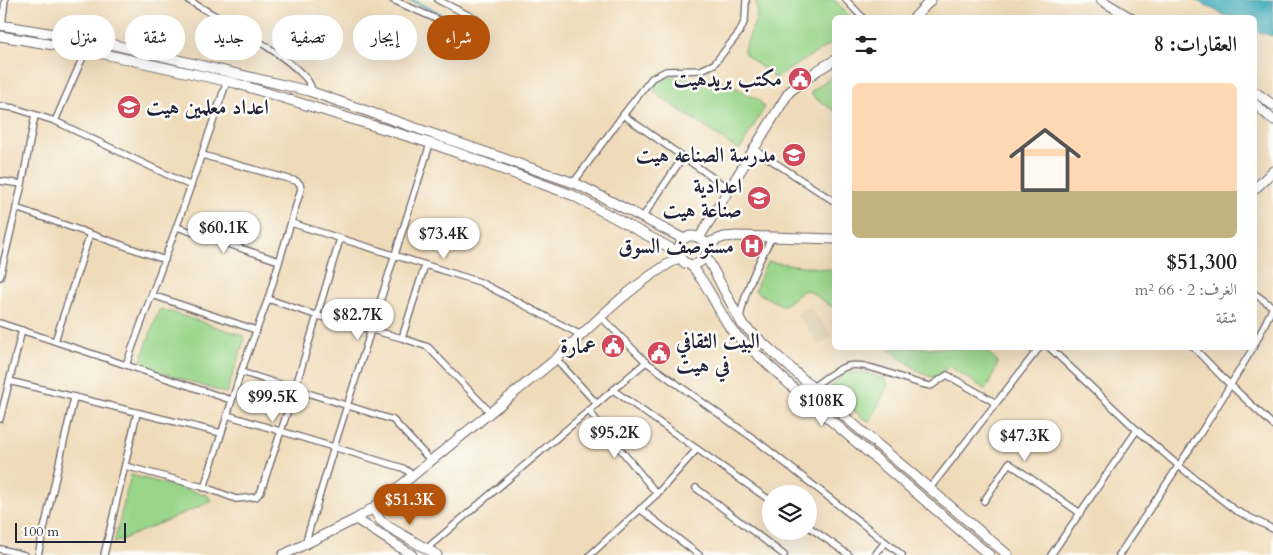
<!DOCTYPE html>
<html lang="ar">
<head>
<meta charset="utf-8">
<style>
	:root { --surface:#fff; --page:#f2f2f2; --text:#202124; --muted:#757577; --line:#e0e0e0; --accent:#b45309 }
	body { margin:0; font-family:Cardo,Amiri,serif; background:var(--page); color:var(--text); direction:rtl; height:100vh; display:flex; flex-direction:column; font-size:19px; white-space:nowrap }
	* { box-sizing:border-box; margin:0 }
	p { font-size:16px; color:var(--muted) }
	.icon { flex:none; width:28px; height:28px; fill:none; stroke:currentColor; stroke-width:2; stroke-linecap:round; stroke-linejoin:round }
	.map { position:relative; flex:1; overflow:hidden; direction:ltr }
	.details { position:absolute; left:832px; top:15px; width:425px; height:335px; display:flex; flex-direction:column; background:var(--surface); border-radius:8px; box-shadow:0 5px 20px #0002; direction:rtl }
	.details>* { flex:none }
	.top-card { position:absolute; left:15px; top:15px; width:475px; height:45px; direction:rtl; display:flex; gap:10px }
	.fabs { position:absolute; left:762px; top:485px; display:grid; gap:10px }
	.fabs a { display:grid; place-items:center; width:55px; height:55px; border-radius:50%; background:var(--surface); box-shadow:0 5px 20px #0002; font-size:25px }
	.scale { position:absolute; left:15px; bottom:12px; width:111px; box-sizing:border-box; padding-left:5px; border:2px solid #22223b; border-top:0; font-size:14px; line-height:18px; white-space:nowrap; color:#22223b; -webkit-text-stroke:4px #fdfcf7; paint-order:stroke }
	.price { position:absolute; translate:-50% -42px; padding:0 11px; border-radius:18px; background:#fff; color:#222; font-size:16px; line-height:32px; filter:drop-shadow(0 1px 2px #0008) }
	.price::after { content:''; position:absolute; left:50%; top:30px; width:15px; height:11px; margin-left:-8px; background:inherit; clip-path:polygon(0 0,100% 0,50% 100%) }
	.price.selected { background:var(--accent); color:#fff }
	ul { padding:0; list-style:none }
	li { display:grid; align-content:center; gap:10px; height:265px; padding:0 20px }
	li+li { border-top:1px solid var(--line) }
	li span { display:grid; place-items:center; height:155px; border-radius:8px; color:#555 }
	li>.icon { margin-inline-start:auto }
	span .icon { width:90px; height:90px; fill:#fffc; stroke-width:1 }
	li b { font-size:21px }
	h2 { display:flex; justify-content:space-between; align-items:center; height:60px; padding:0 20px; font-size:21px }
	.tag { padding:0 18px; border-radius:22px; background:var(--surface); box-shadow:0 5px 20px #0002; font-size:18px; line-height:45px }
	.tag.selected { background:var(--accent); color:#fff }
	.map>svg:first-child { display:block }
	.built { fill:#dcceb2 }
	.green { fill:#99d589; stroke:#5e7c62 }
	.water { fill:#3cabb9; stroke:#2f667a }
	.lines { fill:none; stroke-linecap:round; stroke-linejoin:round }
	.stream { stroke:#3cabb9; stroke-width:2.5 }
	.street-casing { stroke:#6a6367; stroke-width:8 }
	.secondary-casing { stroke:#6a6367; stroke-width:11 }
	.street { stroke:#fff; stroke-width:5.5 }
	.secondary { stroke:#fff; stroke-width:9 }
	.labels { text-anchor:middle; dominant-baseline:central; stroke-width:5; stroke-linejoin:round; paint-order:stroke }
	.poi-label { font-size:21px; font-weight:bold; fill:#22223b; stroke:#fdfcf7; text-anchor:end }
</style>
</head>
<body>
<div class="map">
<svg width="1273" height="555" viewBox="0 0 1273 555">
	<rect width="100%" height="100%" fill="#fdfcf7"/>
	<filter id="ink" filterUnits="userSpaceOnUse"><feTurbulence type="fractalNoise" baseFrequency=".02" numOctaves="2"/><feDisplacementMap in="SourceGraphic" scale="10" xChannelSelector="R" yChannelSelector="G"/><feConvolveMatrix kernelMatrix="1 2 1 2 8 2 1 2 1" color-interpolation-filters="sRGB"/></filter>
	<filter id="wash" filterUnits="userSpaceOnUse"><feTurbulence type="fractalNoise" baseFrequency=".0096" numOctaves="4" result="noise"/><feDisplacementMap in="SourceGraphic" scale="20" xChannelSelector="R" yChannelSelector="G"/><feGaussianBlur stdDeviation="1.12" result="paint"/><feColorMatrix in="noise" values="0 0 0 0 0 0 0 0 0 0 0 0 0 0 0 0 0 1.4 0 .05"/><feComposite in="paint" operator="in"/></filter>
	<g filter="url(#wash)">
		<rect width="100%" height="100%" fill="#efdbb9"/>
		<path class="built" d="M 809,306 L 833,336 L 820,345 L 797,315 Z"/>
		<g class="green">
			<path d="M 756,0 L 835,0 L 848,15 L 848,17 L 835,18 L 835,41 L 775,78 L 745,54 L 744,49 L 757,17 Z"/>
			<path d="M 835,74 L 835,111 L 812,96 L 811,92 Z"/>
			<path d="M 675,76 L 707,82 L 719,79 L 759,100 L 764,108 L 741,148 L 738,150 L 654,92 C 654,80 665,77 675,76 Z"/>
			<path d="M 769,262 L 835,270 L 834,306 L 832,307 L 808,290 L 802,291 L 785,305 L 781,305 L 756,292 L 755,290 L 766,264 Z"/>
			<path d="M 162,309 L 244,336 L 245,338 L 227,392 L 225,393 L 142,366 L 140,363 L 159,310 Z"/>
			<path d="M 887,348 L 981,348 L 993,357 L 998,363 L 988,386 L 985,389 L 948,366 L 942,374 L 934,378 L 921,373 Z"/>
			<path d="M 862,372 L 886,379 L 888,384 L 870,422 L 861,417 L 830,388 L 843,374 Z"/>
			<path d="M 131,475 L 207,495 L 212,501 L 114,543 Z"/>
		</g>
		<path class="water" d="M 1195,0 L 1273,0 L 1273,36 L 1255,31 L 1255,18 L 1228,17 Z"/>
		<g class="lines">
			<path class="stream" d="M 411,0 L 467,26"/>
		</g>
	</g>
	<g filter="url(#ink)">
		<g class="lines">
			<g class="street-casing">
				<g id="street">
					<path d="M 188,0 C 223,21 276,47 304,76 C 309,81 311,86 313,92"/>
					<path d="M 393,0 L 457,28 L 474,31 L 478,24 L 476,19 L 438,0"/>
					<path d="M 846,0 L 863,18"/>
					<path d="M 2,25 L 5,0"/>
					<path d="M 0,106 L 14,108 L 55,121 L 191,186"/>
					<path d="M 623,115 L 729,189"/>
					<path d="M 55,121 L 86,50"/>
					<path d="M 754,149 L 835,202"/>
					<path d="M 202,155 L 296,181 L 300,184 L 301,189 L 268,299 L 241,372 L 204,488"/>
					<path d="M 0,181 L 22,184"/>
					<path d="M 574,182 L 623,115 L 652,78 L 666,71 L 701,70 L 714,64 L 739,33 L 745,20 L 746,0"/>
					<path d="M 16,208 L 165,260"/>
					<path d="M 642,218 L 683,157"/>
					<path d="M 291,223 L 480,282 L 581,335"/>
					<path d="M 177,227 L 279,261"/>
					<path d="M 0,277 L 22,184 L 35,115"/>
					<path d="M 1255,294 L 1273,307"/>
					<path d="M 152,295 L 256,330"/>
					<path d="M 268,299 L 318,316 L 402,338 L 428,347 L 490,412"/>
					<path d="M 601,317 L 646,362 L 757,441 L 902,555"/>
					<path d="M 740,318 C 745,290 758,262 772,237"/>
					<path d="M 0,323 L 231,400"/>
					<path d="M 402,338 L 425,265"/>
					<path d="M 55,341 L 90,234"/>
					<path d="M 1255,344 L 1273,307"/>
					<path d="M 1050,348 L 1137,430 L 1179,466 L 1235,510 L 1273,529"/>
					<path d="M 1194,348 L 1223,378 L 1273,425"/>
					<path d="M 556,359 L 597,404"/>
					<path d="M 126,365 L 180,217 L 227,81"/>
					<path d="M 241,372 L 393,420 L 431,461"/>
					<path d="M 9,381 L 221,433"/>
					<path d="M 811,388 C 822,381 835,369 848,366 C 869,361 908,383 931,386 L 947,375 L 996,403"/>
					<path d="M 613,390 L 771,501"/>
					<path d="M 589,411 L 657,494"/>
					<path d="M 227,415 L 403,468 L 413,475"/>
					<path d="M 0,419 L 22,330"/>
					<path d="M 125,466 L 207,488 L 236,499 L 256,497 L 261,491 L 295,389 L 340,239"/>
					<path d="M 696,488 L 784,555"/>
					<path d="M 930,488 L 1039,348"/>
					<path d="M 984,501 L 1009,463 L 1080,513"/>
					<path d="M 640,509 L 699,555"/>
					<path d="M 809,527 L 849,555"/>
					<path d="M 305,544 L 334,447 L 430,144"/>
					<path d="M 0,549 L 24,555"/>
					<path d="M 426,549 L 646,362"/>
					<path d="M 38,555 L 74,398"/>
					<path d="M 104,555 L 137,413"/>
					<path d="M 590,555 L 657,494 L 697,449"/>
					<path d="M 875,555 L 885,542"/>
					<path d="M 1051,555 L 1137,430"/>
					<path d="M 1119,555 L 1207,423 L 1253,348"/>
				</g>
			</g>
			<g class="secondary-casing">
				<g id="secondary">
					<path d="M 1101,0 L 1131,18"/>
					<path d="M 914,18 L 931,0"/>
					<path d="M 0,25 L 102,42 L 309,91 L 577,184 L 684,239"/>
					<path d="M 0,36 L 90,51 L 235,83 L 439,146 L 572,195 L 678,252"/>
					<path d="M 1255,92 L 1273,105"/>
					<path d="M 1255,104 L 1273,120"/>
					<path d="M 1255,189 L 1273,171"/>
					<path d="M 699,238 L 789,92 L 818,70 L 835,60"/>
					<path d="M 705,244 L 724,237 L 737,236 L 835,239"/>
					<path d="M 706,256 L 742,324 L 844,416 L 1008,555"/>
					<path d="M 690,265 C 707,265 714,243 697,237 C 683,232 672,250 683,261 C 688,266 684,261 689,264 C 693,267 697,272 699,276 C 712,293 720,314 733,332 L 802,396 L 989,555"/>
					<path d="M 373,508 L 380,520 L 389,527 L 437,555"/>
					<path d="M 356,519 L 412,555"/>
					<path d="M 283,555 L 356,519 L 373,508 L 556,359 C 594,323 633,283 680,257"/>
				</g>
			</g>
			<use href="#street" class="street"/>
			<use href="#secondary" class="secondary"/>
		</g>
	</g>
	<defs>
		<g id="civic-disc" transform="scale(1.25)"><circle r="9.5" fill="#d1495b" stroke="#fdfcf7"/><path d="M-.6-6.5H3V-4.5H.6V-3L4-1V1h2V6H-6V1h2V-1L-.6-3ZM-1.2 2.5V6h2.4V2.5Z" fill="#fff"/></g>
		<g id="school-disc" transform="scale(1.25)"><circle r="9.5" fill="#d1495b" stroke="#fdfcf7"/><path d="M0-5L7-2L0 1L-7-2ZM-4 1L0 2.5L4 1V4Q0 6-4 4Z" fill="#fff"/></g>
		<g id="hospital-disc" transform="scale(1.25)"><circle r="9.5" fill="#d1495b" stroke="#fdfcf7"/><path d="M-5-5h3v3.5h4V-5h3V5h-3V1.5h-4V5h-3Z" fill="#fff"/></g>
	</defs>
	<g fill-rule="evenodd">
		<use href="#civic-disc" x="800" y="79"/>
		<use href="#school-disc" x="129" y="107"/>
		<use href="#school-disc" x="794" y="155"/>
		<use href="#school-disc" x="759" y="198"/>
		<use href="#hospital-disc" x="752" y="246"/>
		<use href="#civic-disc" x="613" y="346"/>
		<use href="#civic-disc" x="659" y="353"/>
	</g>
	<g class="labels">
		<g class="poi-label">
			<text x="782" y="79">مكتب بريدهيت</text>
			<text x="146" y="107" text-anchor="start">اعداد معلمين هيت</text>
			<text x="776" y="155">مدرسة الصناعه هيت</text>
			<text x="742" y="186">اعدادية<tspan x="742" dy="24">صناعة هيت</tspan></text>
			<text x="734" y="246">مستوصف السوق</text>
			<text x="676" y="341" text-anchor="start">البيت الثقافي<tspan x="676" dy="24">في هيت</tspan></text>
			<text x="596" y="346">عمارة</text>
		</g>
	</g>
</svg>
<div class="fabs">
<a><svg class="icon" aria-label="layers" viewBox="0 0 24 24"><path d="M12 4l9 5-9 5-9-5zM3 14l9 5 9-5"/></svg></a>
</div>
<div class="scale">100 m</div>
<b class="price" style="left:224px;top:254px">$60.1K</b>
<b class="price" style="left:444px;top:260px">$73.4K</b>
<b class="price" style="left:358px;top:341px">$82.7K</b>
<b class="price" style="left:273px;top:423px">$99.5K</b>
<b class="price" style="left:822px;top:427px">$108K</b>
<b class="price" style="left:615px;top:459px">$95.2K</b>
<b class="price" style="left:1025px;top:462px">$47.3K</b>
<b class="price selected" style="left:410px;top:526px">$51.3K</b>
<div class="top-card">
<a class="tag selected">شراء</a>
<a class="tag">إيجار</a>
<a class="tag">تصفية</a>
<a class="tag">جديد</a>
<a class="tag">شقة</a>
<a class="tag">منزل</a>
</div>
<section class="details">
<h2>العقارات: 8<svg class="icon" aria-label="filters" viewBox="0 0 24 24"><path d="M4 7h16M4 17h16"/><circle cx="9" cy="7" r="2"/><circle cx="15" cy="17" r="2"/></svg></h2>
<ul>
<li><span style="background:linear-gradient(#ffd9b3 70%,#c2b280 0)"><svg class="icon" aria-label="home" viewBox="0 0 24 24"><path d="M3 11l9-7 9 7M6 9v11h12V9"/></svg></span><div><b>$51,300</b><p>الغرف: 2 · 66 m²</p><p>شقة</p></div></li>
</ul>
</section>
</div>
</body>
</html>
